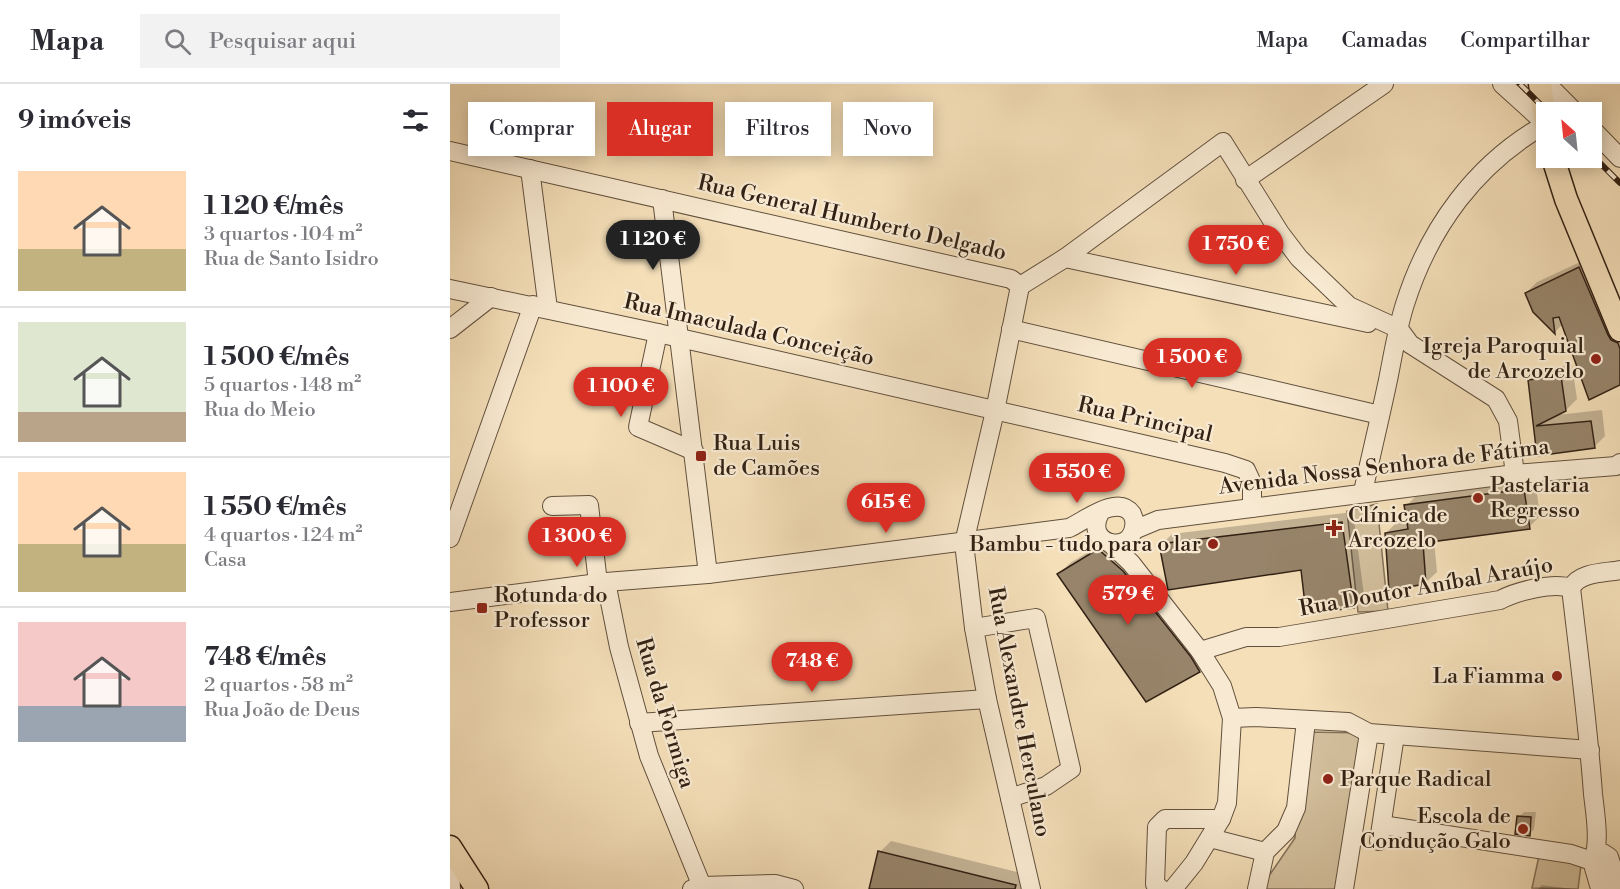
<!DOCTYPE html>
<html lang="pt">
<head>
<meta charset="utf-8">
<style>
	:root { --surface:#fff; --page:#f2f2f3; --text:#2b2b33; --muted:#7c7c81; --line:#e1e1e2; --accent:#d93025 }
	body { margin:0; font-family:"Libre Bodoni",serif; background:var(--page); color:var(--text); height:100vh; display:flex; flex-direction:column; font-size:22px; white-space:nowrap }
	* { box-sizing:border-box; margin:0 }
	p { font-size:20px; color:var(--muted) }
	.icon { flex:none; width:33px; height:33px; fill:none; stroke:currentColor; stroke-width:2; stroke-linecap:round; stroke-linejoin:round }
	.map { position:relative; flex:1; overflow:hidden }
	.sheet { display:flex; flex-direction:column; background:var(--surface); width:450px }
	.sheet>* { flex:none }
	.guide { position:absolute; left:18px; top:18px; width:570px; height:54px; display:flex; gap:12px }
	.needle { width:39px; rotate:333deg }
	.fabs { position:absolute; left:1086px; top:18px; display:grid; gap:12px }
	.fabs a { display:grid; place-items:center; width:66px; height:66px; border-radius:0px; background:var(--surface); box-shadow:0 3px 15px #0003; font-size:30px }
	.price { position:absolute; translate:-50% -51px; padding:0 14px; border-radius:21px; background:var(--accent); color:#fff; font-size:20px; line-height:39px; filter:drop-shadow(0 2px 3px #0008) }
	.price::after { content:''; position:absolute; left:50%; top:36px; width:18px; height:14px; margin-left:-9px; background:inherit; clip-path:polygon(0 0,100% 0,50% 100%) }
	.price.active { background:#222; color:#fff }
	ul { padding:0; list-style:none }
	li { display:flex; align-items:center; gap:18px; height:150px; padding:0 18px }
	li+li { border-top:2px solid var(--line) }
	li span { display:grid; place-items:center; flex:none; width:168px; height:120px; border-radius:0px; color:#555 }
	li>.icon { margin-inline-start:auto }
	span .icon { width:72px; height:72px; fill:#fffc; stroke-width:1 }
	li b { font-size:26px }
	h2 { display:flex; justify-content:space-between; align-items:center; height:72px; padding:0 18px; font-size:26px }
	.chip { padding:0 21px; border-radius:0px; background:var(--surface); box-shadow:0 3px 15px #0003; font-size:21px; line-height:54px }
	.chip.active { background:var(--accent); color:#fff }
	header { display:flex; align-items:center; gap:36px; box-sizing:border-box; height:84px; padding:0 30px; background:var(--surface); border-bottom:2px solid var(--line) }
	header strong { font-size:28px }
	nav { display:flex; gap:33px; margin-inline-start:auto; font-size:21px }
	.search { width:420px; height:54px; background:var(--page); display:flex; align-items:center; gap:15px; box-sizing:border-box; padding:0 21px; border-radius:0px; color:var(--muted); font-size:22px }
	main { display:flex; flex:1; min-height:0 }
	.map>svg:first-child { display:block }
	.green { fill:#d3bf9d; stroke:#827058; stroke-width:1.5 }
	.shadow { fill:#0003 }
	.building { fill:#97846a; stroke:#322114; stroke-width:1.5 }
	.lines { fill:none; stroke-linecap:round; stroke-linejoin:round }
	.minor-casing { stroke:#62503d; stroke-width:20 }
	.major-casing { stroke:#322114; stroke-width:25 }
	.minor { stroke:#f8ead2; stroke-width:18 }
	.major { stroke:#f4dfb9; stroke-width:22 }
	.rail-casing { stroke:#322114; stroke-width:6 }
	.rail { stroke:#f8ead2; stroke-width:4; stroke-dasharray:11; stroke-linecap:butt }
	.poi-dot { fill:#8f2418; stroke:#f8ead2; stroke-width:2 }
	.labels { text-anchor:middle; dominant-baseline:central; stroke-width:4.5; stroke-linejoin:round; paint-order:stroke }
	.street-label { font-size:22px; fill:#322114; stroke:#f8ead2 }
	.poi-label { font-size:22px; fill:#322114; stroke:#f8ead2; text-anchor:start }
</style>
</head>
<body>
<header>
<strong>Mapa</strong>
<div class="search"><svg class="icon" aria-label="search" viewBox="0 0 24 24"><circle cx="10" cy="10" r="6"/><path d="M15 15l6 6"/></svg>Pesquisar aqui</div>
<nav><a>Mapa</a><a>Camadas</a><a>Compartilhar</a></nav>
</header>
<main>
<section class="sheet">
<h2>9 imóveis<svg class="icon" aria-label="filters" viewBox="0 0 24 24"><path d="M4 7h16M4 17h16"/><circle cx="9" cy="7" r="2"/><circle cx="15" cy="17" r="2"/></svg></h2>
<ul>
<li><span style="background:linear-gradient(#ffd9b3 65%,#c2b280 0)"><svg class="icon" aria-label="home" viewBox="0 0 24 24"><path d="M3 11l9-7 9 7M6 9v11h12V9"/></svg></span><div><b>1 120 €/mês</b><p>3 quartos · 104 m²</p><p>Rua de Santo Isidro</p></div></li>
<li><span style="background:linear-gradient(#dfe7d0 75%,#b9a48a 0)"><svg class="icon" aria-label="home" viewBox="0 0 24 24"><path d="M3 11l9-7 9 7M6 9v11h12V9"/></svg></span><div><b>1 500 €/mês</b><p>5 quartos · 148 m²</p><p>Rua do Meio</p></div></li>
<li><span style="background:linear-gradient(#ffd9b3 60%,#c2b280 0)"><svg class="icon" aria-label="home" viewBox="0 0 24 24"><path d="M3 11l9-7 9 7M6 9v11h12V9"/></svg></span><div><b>1 550 €/mês</b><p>4 quartos · 124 m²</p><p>Casa</p></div></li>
<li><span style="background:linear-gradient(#f6c9c9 70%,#9aa5b1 0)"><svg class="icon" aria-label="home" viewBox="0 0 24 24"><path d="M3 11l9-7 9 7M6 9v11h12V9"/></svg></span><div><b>748 €/mês</b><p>2 quartos · 58 m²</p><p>Rua João de Deus</p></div></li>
</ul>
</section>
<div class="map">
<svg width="1170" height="805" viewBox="0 0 1170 805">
	<rect width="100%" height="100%" fill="#f4dfb9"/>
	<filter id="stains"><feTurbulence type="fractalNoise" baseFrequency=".00333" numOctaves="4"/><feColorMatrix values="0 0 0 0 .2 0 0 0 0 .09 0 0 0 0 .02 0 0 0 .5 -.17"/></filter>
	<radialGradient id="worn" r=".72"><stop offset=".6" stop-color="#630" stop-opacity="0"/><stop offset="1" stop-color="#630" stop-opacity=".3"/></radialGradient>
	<g class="green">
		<path d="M 927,420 L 938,527 L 908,528 L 897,427 Z"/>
		<path d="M 855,648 L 919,649 L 894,805 L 810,805 L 845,754 L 846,724 Z"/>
		<path d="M 1089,772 L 1131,781 L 1128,805 L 1082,804 Z"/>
	</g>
	<g class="shadow">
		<path d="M 1141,173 L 1170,242 L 1170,300 L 1113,240 L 1105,248 L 1085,227 L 1076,209 L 1087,198 Z"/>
		<path d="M 1122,281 L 1127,315 L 1116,326 L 1107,331 L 1152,326 L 1155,352 L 1144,363 L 1088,371 L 1080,296 L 1091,285 Z"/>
		<path d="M 1085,395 L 1090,432 L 1079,443 L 984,456 L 987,488 L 975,499 L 936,449 L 947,438 L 958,436 L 956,422 L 967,411 Z"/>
		<path d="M 903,428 L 914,511 L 903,522 L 853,484 L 711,461 L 722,450 Z"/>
		<path d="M 660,455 L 760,576 L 749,587 L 609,490 L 620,479 Z"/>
		<path d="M 1074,728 L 1086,728 L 1084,745 L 1079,751 L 1069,733 Z"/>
		<path d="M 441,757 L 579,791 L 577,805 L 420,805 L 430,768 Z"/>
		<path d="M 1092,801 L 1122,805 L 1088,805 Z"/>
	</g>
	<g class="building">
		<path d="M 1129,183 L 1158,251 L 1161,256 L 1168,259 L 1170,265 L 1170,301 L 1139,316 L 1109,233 L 1103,234 L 1105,250 L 1083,228 L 1075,209 Z"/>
		<path d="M 1111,292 L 1116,327 L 1086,342 L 1141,337 L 1145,364 L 1087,372 L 1078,296 Z"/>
		<path d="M 1074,405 L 1080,445 L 973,459 L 976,500 L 939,506 L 935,449 L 958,445 L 954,421 Z"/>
		<path d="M 892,438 L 904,524 L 856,529 L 851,486 L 718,506 L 709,460 Z"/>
		<path d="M 648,465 L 673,487 L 741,573 L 750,588 L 696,618 L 607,490 Z"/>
		<path d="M 1067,732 L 1081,733 L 1080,752 L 1065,750 Z"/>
		<path d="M 428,767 L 566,801 L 565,805 L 419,805 Z"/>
	</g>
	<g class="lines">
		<g class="minor-casing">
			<g id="minor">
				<path d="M 1097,0 L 1125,28"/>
				<path d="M 1142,45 L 1170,74"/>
				<path d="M 0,67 L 561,195 L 570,202 L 545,327 L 514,459 L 524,544 L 537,615 L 581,805"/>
				<path d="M 80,85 L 98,225"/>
				<path d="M 795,96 L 934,0"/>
				<path d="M 212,115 L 258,490"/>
				<path d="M 615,174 L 918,239"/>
				<path d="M 570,202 L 615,174 L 773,58 L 830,149 L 849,174 L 899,222 L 949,245 L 960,260 L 1046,315 L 1058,337 L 1065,390"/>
				<path d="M 0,205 L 208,249 L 775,379 L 796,386 L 802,399 L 802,424"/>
				<path d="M 0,245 L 41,213"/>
				<path d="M 561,245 L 930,331"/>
				<path d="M 208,249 L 188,343 L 244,367"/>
				<path d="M 913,408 C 921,371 930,334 938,296 C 943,271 947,245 955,220 C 979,144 1026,79 1096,40 L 1052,0"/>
				<path d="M 102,422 L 139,421 L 148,499"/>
				<path d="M 684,446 L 708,436 L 1065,390 L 1166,382 L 1170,379"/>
				<path d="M 0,454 L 83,221"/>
				<path d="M 660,459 L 681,479 L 750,567 L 772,602 L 782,634 L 777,719 L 771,735 L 744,779 L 723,805"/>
				<path d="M 156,498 L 169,563 L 199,672 L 253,805"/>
				<path d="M 1121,504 C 1129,573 1138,641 1143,710 C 1145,728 1151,762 1142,777 L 1149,801 L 1155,805 L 1162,803 L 1166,796 L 1159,773 L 1153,769 L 1146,771"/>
				<path d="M 1121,504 C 1129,488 1154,489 1170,486"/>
				<path d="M 0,518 L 156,498 L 258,490 L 619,444 C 636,436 668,410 682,430 C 684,434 685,439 684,443 C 680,472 633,460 650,429"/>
				<path d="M 524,544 L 586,534 L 621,685 L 596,702 L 560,714"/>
				<path d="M 750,567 L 796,553 L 829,553 L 1050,516 C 1067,507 1103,498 1121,504"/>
				<path d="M 782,634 L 806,633 L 898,638 L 919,649 L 1140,666"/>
				<path d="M 189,639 L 537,615"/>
				<path d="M 932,741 L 1121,770 L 1142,777"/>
				<path d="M 760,754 L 815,768"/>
				<path d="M 929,757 L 945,651"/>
				<path d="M 0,783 L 1,805"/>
				<path d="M 242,805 L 252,802 L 325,800 L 344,805"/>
				<path d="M 711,805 L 705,800 L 707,743 L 715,735 L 771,735"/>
				<path d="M 807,805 L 815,768 L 836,747 L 846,724 L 856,637"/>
				<path d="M 894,805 L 919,649"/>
			</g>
		</g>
		<g class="major-casing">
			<g id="major">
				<path d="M 1090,0 L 1096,42"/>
				<path d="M 1103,74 L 1116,115 L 1170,246"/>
				<path d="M 0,763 L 27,805"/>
			</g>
		</g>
		<use href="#minor" class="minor"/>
		<use href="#major" class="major"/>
		<g class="rail-casing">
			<g id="rail">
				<path d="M 1070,0 L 1098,28"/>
				<path d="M 1142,71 L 1170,99"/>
			</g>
		</g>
		<use href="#rail" class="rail"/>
	</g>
	<g class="poi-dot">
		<circle cx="1146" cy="275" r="6"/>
		<rect x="245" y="366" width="12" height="12" rx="3"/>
		<circle cx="1028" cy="414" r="6"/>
		<path d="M881 435h6v6h6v6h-6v6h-6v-6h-6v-6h6z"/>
		<circle cx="763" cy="460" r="6"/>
		<rect x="26" y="518" width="12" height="12" rx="3"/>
		<circle cx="1107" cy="592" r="6"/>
		<circle cx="878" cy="695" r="6"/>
		<circle cx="1073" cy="745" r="6"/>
	</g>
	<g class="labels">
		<g class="street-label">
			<text transform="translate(402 134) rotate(13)">Rua General Humberto Delgado</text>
			<text transform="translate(299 246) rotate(13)">Rua Imaculada Conceição</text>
			<text transform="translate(695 336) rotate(13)">Rua Principal</text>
			<text transform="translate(934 383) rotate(-7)">Avenida Nossa Senhora de Fátima</text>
			<text transform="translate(976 503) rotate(-10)">Rua Doutor Aníbal Araújo</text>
			<text transform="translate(569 628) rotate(79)">Rua Alexandre Herculano</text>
			<text transform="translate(215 629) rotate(73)">Rua da Formiga</text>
		</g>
		<g class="poi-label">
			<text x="1134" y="262" text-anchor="end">Igreja Paroquial<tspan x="1134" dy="25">de Arcozelo</tspan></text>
			<text x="263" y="359">Rua Luis<tspan x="263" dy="25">de Camões</tspan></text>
			<text x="1040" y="401">Pastelaria<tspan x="1040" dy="25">Regresso</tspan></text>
			<text x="898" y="431">Clínica de<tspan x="898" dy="25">Arcozelo</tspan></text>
			<text x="751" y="460" text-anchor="end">Bambu - tudo para o lar</text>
			<text x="44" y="511">Rotunda do<tspan x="44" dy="25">Professor</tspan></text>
			<text x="1095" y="592" text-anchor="end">La Fiamma</text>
			<text x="890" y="695">Parque Radical</text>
			<text x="1061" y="732" text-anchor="end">Escola de<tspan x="1061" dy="25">Condução Galo</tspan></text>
		</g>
	</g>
	<rect width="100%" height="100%" filter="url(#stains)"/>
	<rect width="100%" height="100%" fill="url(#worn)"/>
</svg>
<div class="fabs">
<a><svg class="needle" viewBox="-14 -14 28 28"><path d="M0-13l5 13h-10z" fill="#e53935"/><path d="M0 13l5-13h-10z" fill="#7c7c81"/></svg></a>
</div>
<b class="price active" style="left:203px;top:187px">1 120 €</b>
<b class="price" style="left:786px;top:192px">1 750 €</b>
<b class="price" style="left:742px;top:305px">1 500 €</b>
<b class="price" style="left:171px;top:334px">1 100 €</b>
<b class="price" style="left:627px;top:420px">1 550 €</b>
<b class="price" style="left:436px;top:450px">615 €</b>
<b class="price" style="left:127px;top:484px">1 300 €</b>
<b class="price" style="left:678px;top:542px">579 €</b>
<b class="price" style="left:362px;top:609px">748 €</b>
<div class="guide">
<a class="chip">Comprar</a>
<a class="chip active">Alugar</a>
<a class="chip">Filtros</a>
<a class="chip">Novo</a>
</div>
</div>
</main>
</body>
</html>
